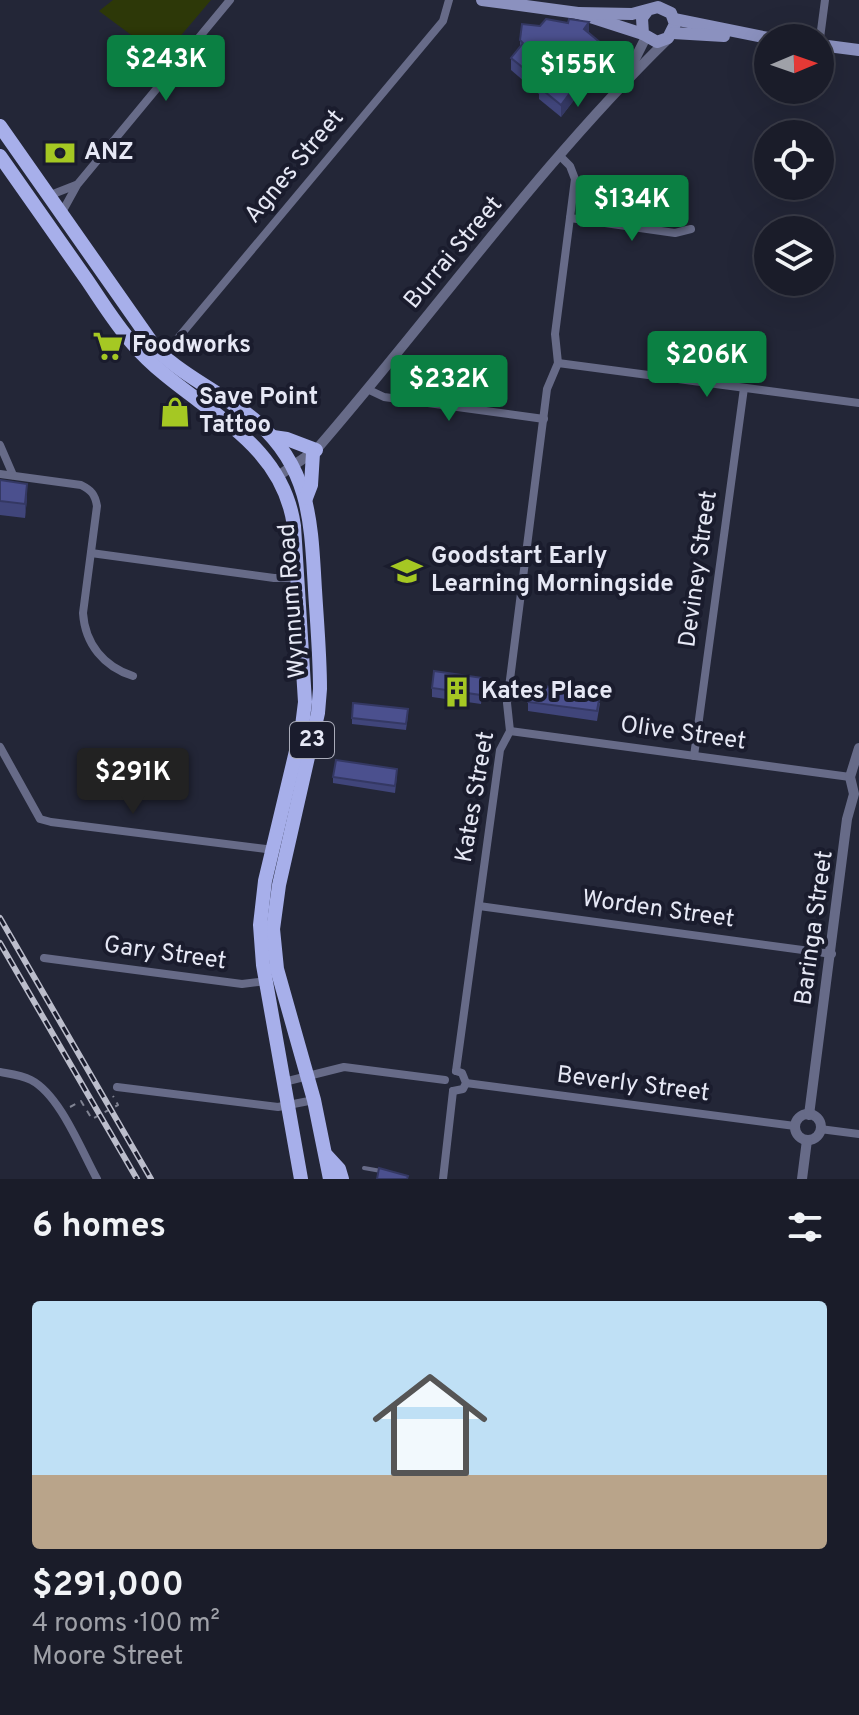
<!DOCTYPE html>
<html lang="en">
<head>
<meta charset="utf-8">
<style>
	:root { --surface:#1a1c29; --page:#272935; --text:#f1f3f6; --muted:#9fa1a8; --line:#383a46; --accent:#0b8043 }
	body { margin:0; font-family:Overpass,sans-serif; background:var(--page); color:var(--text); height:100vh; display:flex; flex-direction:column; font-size:30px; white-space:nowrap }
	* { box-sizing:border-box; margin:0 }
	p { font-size:26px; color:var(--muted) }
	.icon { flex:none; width:44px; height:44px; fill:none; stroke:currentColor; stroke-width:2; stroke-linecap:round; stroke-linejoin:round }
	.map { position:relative; height:1179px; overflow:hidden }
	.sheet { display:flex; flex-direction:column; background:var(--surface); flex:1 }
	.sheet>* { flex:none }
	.needle { width:52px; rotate:88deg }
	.controls { position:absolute; left:754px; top:24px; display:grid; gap:16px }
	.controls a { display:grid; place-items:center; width:80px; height:80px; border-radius:50%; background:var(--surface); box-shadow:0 8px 32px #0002,0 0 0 2px var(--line); font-size:40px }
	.price { position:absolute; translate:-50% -68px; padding:0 18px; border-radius:8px; background:var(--accent); color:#fff; font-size:26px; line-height:52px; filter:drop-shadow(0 2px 4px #0008) }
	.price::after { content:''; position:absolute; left:50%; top:48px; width:24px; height:18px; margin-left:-12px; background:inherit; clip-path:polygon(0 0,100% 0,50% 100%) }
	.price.selected { background:#222; color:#fff }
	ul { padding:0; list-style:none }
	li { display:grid; align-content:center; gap:16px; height:424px; padding:0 32px }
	li span { display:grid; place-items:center; height:248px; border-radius:8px; color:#555 }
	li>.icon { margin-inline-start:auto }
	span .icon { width:144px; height:144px; fill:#fffc; stroke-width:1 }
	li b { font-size:34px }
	h2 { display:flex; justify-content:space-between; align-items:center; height:96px; padding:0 32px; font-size:34px }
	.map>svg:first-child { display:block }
	.green { fill:#2d3808 }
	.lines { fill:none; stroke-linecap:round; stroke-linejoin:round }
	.path { stroke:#808392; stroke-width:2; stroke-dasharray:6 6; stroke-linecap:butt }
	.service { stroke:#676b88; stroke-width:4 }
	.minor { stroke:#676b88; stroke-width:8 }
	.tertiary { stroke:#676b88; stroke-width:10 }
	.secondary { stroke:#8b91bf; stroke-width:12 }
	.primary { stroke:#a7afea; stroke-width:14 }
	.rail-casing { stroke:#bbbdcb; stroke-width:6 }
	.rail { stroke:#1a1c2d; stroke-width:3; stroke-dasharray:9; stroke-linecap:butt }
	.wall { fill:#40457a }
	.shaded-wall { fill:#343863 }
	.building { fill:#4b508e; stroke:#343863; stroke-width:2 }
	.labels { text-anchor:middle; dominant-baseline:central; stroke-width:8; stroke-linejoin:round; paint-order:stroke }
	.shield { fill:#1a1c2d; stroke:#a9abb9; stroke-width:2 }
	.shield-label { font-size:22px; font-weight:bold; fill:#e6e8f5 }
	.poi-label { font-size:24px; font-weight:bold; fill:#e6e8f5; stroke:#1a1c2d; text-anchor:start }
	.street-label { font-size:24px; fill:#e6e8f5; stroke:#1a1c2d }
</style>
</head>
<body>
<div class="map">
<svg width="859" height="1179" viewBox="0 0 859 1179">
	<rect width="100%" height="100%" fill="#232637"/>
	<path class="green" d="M 113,0 L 211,0 L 162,58 L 99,11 Z"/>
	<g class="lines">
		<path class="path" d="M 70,1107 L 81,1101 L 92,1119 L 118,1105 L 113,1096"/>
		<path class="service" d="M 364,1168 L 381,1171"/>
		<g class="minor">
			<path d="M 820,38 L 825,0"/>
			<path d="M 48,196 L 76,185"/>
			<path d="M 61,214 L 77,185 L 230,0"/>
			<path d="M 570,218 L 675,233 L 691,229"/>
			<path d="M 163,356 L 443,21 L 449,0"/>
			<path d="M 558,363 L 859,403"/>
			<path d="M 367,389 L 384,397 L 544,419"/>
			<path d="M 0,445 L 13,475"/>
			<path d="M 0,474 L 81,485 C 91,490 95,494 97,506 L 83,613 C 85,644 104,667 133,676"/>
			<path d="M 91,553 L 274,578 L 297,578"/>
			<path d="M 510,731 L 850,777"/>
			<path d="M 0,747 L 40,819 L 51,822 L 274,850"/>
			<path d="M 694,756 L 744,388"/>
			<path d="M 479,906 L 832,954"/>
			<path d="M 44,958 L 242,984 L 267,981"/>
			<path d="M 456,1071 L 500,750 L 510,731 L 507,703 L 547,389 L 558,363 L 555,334 L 575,179 L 570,166 L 560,156"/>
			<path d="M 0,1072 C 11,1074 21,1075 31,1080 C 60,1095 81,1150 97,1179"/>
			<path d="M 284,1082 L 344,1067 L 445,1080"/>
			<path d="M 466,1083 L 795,1126"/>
			<path d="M 117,1087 L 278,1107 L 314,1100"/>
			<path d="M 453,1091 L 463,1089 L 466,1083 L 462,1073 L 456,1071"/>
			<path d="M 820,1129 L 859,1134"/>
			<path d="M 443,1179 L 453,1091"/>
		</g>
		<g class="tertiary">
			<path d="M 625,79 L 646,37"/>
			<path d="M 278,476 L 316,450 C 434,314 539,165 667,40"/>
			<circle cx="808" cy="1127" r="13"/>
			<path d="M 809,1115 L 847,819 L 854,794 L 850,777 L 859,748"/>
			<path d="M 802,1179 L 807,1140"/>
		</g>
		<g class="secondary">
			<path d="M 482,0 L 578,13 L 643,34"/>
			<path d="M 578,13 L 632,14 L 658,7 L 671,13 L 675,24 L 668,38 L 657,42 L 643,34 L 642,18 L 648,10"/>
			<path d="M 674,19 L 768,38"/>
			<path d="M 673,33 L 724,36"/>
			<path d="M 820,45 L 859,50"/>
		</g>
		<g class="primary">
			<path d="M 0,126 L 157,350 C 187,379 226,395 257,422 C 311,469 311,524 315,590 C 317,623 320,656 320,689 L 318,713 L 279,885 L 273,929 L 277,969 L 314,1100 L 330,1179"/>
			<path d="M 0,156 C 29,197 58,239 87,280 C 102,302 116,325 133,344 C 188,408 281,433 294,526 L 305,702 L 302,726 L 265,881 L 260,925 L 263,965 L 301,1179"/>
			<path d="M 273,437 L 287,439 L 316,450"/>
			<path d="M 306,498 L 311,485 L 313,453"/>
			<path d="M 327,1156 L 339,1169 L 342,1179"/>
		</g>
		<g class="rail-casing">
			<g id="rail">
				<path d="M 0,918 L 151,1179"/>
				<path d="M 0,943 L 137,1179"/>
			</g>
		</g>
		<use href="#rail" class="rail"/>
	</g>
	<g class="wall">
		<path d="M 568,23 L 589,33 L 608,61 L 589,84 L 587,83 L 561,117 L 539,99 L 539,94 L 511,70 L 511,58 L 520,47 L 520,40 L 540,26 Z"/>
		<path d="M 0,480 L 27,498 L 25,518 L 0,515 Z"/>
		<path d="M 483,687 L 481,704 L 432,697 L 432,688 Z"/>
		<path d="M 528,702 L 600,703 L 597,721 L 528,711 Z"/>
		<path d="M 408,715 L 406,730 L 352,724 L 352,718 Z"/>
		<path d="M 397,775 L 395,793 L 333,783 L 333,777 Z"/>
	</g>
	<g class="shaded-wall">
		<path d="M 589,22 L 589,34 L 584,29 Z"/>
		<path d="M 608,49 L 608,61 L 589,84 L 589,72 Z"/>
		<path d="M 587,70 L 587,83 L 561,117 L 561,105 Z"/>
		<path d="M 27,484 L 27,498 L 25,518 L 25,504 Z"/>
	</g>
	<g class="building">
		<path d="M 546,19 L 568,23 L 569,19 L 589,22 L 584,29 L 608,49 L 589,72 L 587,70 L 561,105 L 539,87 L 542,83 L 511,58 L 523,43 L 520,40 L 522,24 L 540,26 Z"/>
		<path d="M 0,480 L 27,484 L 25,504 L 0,501 Z"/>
		<path d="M 434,671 L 483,678 L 481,695 L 432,688 Z"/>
		<path d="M 530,684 L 600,694 L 597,711 L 528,702 Z"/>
		<path d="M 353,703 L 408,709 L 406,724 L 352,718 Z"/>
		<path d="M 336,760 L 397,769 L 395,786 L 333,777 Z"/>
		<path d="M 379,1168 L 408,1176 L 407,1179 L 377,1179 Z"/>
	</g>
	<defs>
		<g id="bank-bare" transform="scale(2.4)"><path d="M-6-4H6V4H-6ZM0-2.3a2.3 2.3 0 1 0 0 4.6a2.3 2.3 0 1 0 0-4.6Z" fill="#a5c823" stroke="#1a1c2d" stroke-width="2.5" paint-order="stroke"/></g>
		<g id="supermarket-bare" transform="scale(2.4)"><path d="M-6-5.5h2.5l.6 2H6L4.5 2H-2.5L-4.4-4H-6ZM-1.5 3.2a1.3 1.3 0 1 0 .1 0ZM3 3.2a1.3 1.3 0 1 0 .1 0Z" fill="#a5c823" stroke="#1a1c2d" stroke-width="2.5" paint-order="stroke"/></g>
		<g id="shop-bare" transform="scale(2.4)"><path d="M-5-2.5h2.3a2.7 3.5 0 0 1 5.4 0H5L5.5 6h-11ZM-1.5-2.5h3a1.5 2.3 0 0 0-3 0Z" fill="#a5c823" stroke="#1a1c2d" stroke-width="2.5" paint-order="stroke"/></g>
		<g id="school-bare" transform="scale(2.4)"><path d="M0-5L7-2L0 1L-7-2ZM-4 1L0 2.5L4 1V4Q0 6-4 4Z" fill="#a5c823" stroke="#1a1c2d" stroke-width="2.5" paint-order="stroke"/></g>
		<g id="building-bare" transform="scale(2.4)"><path d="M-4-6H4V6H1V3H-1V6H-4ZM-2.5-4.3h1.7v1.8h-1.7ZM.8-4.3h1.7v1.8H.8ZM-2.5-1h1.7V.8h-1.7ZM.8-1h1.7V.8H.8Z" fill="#a5c823" stroke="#1a1c2d" stroke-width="2.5" paint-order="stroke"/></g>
	</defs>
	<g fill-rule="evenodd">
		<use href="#bank-bare" x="60" y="153"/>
		<use href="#supermarket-bare" x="108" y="346"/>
		<use href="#shop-bare" x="175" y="412"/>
		<use href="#school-bare" x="407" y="571"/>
		<use href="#building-bare" x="457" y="692"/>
	</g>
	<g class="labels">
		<rect class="shield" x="290" y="722" width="44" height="36" rx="6"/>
		<g class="shield-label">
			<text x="312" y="740">23</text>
		</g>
		<g class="poi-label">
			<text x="84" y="153">ANZ</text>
			<text x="132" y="346">Foodworks</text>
			<text x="199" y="398">Save Point<tspan x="199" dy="28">Tattoo</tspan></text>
			<text x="431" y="557">Goodstart Early<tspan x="431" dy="28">Learning Morningside</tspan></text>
			<text x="481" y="692">Kates Place</text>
		</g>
		<g class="street-label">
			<text transform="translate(295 167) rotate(-50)">Agnes Street</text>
			<text transform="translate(454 253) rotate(-50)">Burrai Street</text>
			<text transform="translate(699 569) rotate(-82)">Deviney Street</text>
			<text transform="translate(293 601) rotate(-94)">Wynnum Road</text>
			<text transform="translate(683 734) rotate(8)">Olive Street</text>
			<text transform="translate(476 797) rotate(-80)">Kates Street</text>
			<text transform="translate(658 910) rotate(8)">Worden Street</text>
			<text transform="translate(815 928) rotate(-82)">Baringa Street</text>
			<text transform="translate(165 954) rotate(8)">Gary Street</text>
			<text transform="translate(633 1085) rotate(7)">Beverly Street</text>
		</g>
	</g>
</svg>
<div class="controls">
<a><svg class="needle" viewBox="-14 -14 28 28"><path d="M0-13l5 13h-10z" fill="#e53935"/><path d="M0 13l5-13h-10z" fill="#9fa1a8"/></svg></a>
<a><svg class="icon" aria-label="locate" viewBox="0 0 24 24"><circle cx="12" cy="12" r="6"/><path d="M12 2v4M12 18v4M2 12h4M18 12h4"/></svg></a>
<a><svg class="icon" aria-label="layers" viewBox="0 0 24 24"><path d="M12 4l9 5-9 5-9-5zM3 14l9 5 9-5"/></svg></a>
</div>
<b class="price" style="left:166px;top:103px">$243K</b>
<b class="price" style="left:578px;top:109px">$155K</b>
<b class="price" style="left:632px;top:243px">$134K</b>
<b class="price" style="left:707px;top:399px">$206K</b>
<b class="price" style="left:449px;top:423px">$232K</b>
<b class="price selected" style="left:133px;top:816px">$291K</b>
</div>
<section class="sheet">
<h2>6 homes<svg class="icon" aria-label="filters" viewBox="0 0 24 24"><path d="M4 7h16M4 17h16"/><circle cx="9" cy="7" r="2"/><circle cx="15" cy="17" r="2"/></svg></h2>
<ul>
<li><span style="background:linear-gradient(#bfe0f5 70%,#b9a48a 0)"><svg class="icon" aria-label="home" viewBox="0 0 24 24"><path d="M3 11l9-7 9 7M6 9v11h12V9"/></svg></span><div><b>$291,000</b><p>4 rooms · 100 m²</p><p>Moore Street</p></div></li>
</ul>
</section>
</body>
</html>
